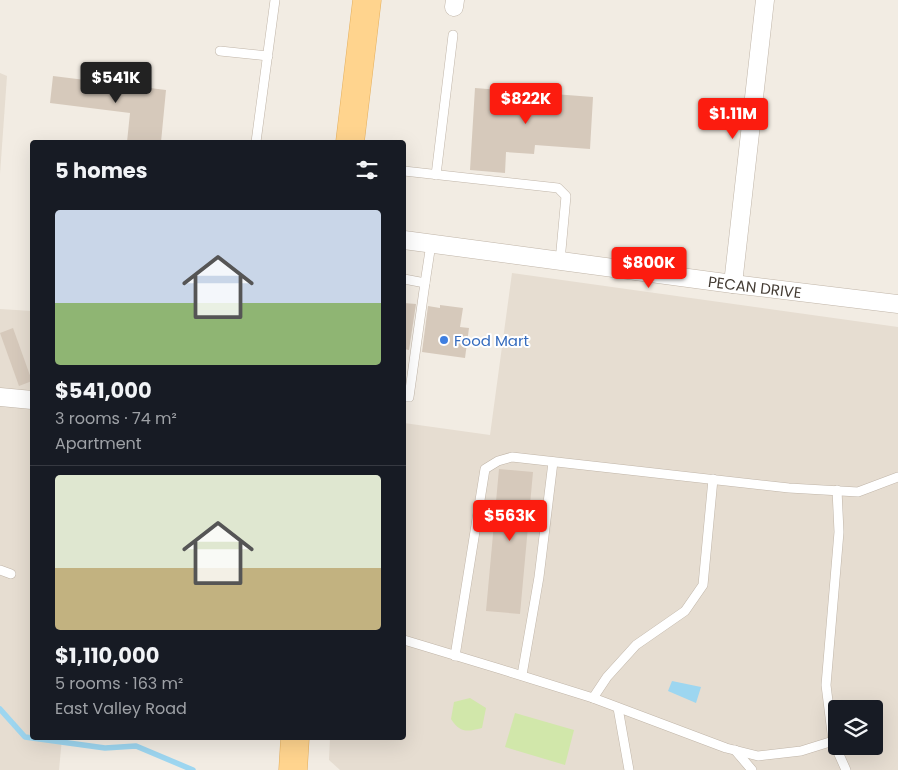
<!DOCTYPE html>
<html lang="en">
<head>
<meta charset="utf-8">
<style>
	:root { --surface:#171b24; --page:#242831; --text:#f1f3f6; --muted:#9ea1a6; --line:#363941; --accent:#fc1c0f }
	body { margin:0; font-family:Poppins,sans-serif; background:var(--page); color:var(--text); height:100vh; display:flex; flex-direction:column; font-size:19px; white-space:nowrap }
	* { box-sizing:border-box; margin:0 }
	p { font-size:16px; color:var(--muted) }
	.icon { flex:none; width:28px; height:28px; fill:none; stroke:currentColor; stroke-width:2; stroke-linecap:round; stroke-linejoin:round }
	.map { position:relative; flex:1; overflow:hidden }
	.sheet { position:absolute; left:30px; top:140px; width:376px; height:600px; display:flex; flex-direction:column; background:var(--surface); border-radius:5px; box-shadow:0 5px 20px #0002 }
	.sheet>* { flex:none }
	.buttons { position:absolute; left:828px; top:700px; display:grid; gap:10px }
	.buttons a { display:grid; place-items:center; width:55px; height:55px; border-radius:5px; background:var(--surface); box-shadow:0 5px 20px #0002; font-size:25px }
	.price { position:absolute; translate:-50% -42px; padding:0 11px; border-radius:5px; background:var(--accent); color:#fff; font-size:16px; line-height:32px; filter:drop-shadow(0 1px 2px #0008) }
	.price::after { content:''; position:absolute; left:50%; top:30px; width:15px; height:11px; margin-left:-8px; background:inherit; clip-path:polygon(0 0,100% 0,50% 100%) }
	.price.selected { background:#222; color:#fff }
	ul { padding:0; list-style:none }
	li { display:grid; align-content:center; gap:10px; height:265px; padding:0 25px }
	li+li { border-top:1px solid var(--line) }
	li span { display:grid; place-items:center; height:155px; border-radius:5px; color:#555 }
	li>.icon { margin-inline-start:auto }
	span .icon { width:90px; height:90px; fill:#fffc; stroke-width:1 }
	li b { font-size:21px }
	h2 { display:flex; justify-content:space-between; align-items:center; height:60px; padding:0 25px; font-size:21px }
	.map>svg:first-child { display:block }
	.residential { fill:#e6ddd1; fill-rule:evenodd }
	.green { fill:#d1e7aa }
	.water { fill:#9dd6f0 }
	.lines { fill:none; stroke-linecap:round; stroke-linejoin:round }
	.stream { stroke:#9dd6f0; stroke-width:5.5 }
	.building { fill:#d6c9bb }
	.service-casing { stroke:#c0b5a8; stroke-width:10 }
	.minor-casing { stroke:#c0b5a8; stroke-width:19 }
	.primary-casing { stroke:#e4af5e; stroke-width:29 }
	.service { stroke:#fff; stroke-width:9 }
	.minor { stroke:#fff; stroke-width:18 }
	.primary { stroke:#ffd48e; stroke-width:28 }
	.shop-dot { fill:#3f7fe0; stroke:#fff; stroke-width:2 }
	.labels { text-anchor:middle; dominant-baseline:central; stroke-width:4; stroke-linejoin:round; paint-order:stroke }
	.street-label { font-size:15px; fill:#433b33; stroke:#fff }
	.shop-label { font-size:15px; fill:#366cbe; stroke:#fff; text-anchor:start }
</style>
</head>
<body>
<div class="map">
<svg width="898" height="770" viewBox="0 0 898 770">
	<rect width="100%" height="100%" fill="#f2ece3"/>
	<g class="residential">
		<path d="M 0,73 L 7,76 L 0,174 Z"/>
		<path d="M 512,273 L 898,327 L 898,770 L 340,770 L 329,760 L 330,738 L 404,738 L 404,423 L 490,435 ZM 836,709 L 874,709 L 874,746 L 836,746 Z"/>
		<path d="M 0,309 L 32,311 L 32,738 L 62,738 L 59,770 L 0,770 Z"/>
	</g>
	<g class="green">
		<path d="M 470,698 L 486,708 L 482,728 C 467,732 460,733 451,719 L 454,702 Z"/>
		<path d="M 515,713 L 574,730 L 565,765 L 505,747 Z"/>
	</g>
	<path class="water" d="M 672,681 L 701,687 L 696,703 L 668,691 Z"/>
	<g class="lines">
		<path class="stream" d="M 0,709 L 25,737 L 105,748 L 136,746 L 193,770"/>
	</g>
	<g class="building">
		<path d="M 53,76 L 166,90 L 161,142 L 127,142 L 130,113 L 50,103 Z"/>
		<path d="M 475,88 L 593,97 L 590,149 L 535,145 L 534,154 L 506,152 L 505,173 L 470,170 Z"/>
		<path d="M 404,303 L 416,304 L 409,350 L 404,349 Z"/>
		<path d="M 440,305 L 463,308 L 460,327 L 469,328 L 465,358 L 422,352 L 428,306 L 440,308 Z"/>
		<path d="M 13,328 L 32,381 L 19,386 L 0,333 Z"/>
		<path d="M 499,469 L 533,472 L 520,614 L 486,611 Z"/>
	</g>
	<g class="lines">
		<g class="service-casing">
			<g id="service">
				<path d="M 220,51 L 268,56"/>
				<path d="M 256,142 L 275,0"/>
				<path d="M 404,171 L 558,188 L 566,196 L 560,261"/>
				<path d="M 436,175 L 453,35"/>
				<path d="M 404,279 L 425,283 L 409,397 L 404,397"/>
				<path d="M 425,283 L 431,244"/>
				<path d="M 837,490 L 839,532 L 826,685 L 833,741 L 846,770"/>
				<path d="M 0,570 L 11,574"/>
				<path d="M 404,640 L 500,669 L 593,698 L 726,748 L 758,756 L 801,751 L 833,741"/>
				<path d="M 455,656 L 485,469 L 498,461 L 512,457 L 789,488 L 858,492 L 898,477"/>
				<path d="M 522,675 L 539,577 L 553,462"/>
				<path d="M 593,698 L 607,677 L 636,645 L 685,611 L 703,585 L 713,479"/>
				<path d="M 618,708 L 629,770"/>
				<path d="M 735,750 L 752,770"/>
			</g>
		</g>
		<g class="minor-casing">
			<g id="minor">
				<path d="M 454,7 L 455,0"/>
				<path id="s1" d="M 404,240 L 733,284 L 898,304"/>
				<path d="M 733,284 L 765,0"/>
				<path d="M 0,397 L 32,400"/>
			</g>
		</g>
		<g class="primary-casing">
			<g id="primary">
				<path d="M 350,142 L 367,0"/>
				<path d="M 293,770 L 295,738"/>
			</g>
		</g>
		<use href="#service" class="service"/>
		<use href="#minor" class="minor"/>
		<use href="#primary" class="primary"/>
	</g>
	<circle class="shop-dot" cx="444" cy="340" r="5"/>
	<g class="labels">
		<g class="street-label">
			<text stroke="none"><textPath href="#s1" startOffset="354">PECAN DRIVE</textPath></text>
		</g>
		<g class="shop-label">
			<text x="454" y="340">Food Mart</text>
		</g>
	</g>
</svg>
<div class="buttons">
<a><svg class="icon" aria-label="layers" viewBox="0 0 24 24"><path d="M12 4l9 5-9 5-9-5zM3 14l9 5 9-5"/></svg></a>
</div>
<b class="price selected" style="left:116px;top:104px">$541K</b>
<b class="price" style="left:526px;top:125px">$822K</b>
<b class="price" style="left:733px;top:140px">$1.11M</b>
<b class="price" style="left:649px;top:289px">$800K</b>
<b class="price" style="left:510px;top:542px">$563K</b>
<section class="sheet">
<h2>5 homes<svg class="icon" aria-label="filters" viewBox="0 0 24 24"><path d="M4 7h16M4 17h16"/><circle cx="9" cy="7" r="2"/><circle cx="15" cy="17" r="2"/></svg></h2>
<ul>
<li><span style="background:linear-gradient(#c9d6e8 60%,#8fb573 0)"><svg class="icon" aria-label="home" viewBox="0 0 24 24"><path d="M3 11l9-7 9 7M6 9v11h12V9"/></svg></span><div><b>$541,000</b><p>3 rooms · 74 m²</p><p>Apartment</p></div></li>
<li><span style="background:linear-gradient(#dfe7d0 60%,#c2b280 0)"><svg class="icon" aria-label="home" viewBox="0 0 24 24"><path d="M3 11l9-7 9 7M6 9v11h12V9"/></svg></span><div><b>$1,110,000</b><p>5 rooms · 163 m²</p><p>East Valley Road</p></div></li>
</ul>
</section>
</div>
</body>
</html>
